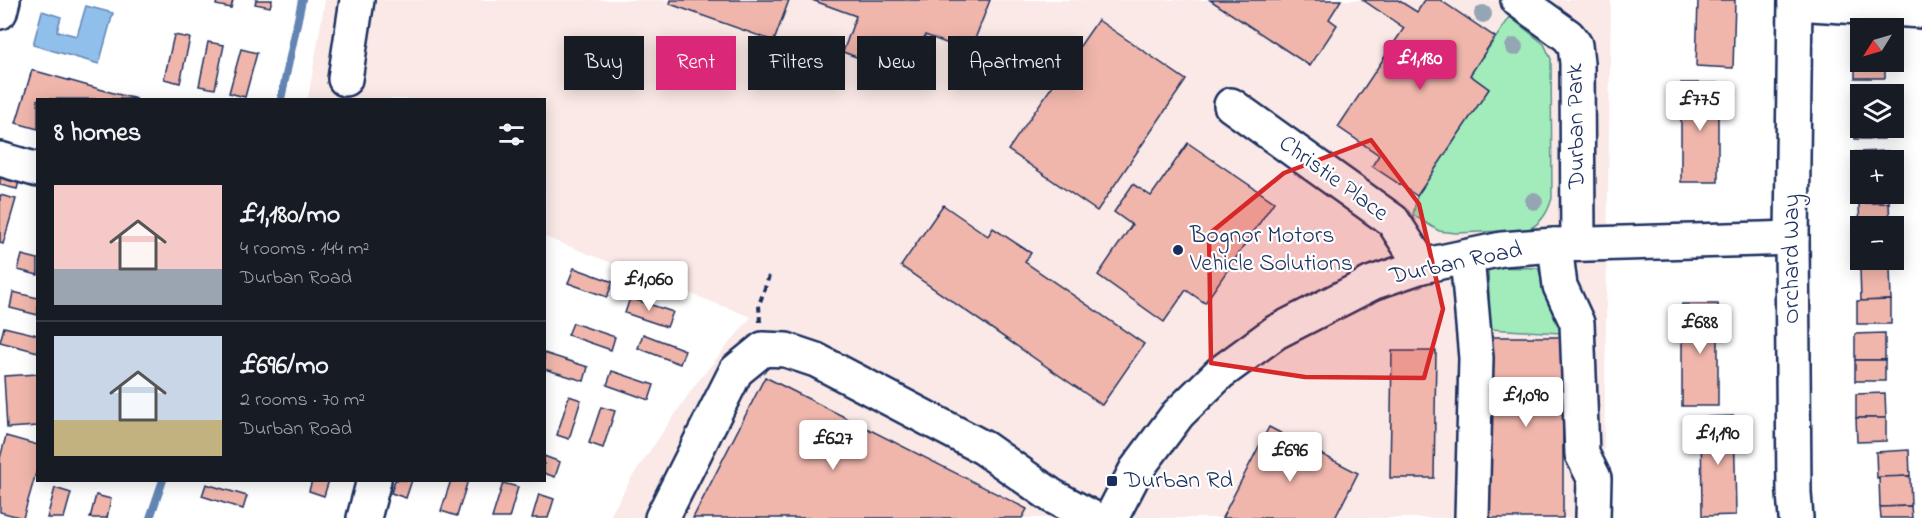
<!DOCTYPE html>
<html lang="en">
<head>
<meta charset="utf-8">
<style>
	:root { --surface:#171b24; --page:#20242c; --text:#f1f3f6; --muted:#9ea1a6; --line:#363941; --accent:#db2777 }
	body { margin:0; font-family:"Indie Flower",sans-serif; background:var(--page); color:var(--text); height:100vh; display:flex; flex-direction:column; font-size:22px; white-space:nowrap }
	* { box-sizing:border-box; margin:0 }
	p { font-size:20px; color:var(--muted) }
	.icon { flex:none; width:33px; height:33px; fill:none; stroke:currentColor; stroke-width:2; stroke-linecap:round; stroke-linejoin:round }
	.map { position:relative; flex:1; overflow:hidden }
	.drawer { position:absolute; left:36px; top:98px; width:510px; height:384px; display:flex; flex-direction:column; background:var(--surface); border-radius:0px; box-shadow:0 3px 15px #0003 }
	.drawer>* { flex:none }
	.guide { position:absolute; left:564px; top:36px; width:570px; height:54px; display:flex; gap:12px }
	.needle { width:39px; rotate:233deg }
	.controls { position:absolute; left:1850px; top:18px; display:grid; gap:12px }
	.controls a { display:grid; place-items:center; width:54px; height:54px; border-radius:0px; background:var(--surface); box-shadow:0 3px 15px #0003; font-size:30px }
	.price { position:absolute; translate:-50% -51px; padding:0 14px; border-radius:6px; background:#fff; color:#222; font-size:20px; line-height:39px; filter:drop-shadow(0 2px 3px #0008) }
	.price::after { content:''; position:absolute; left:50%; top:36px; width:18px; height:14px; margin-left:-9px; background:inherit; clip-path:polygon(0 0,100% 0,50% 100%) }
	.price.on { background:var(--accent); color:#fff }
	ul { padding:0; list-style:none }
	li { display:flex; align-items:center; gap:18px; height:150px; padding:0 18px }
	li+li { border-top:2px solid var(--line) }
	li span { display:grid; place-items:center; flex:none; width:168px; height:120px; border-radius:0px; color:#555 }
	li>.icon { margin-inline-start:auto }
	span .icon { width:72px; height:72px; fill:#fffc; stroke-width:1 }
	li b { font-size:26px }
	h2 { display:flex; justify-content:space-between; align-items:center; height:72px; padding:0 18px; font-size:26px }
	.tag { padding:0 21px; border-radius:0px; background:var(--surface); box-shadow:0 3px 15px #0003; font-size:21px; line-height:54px }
	.tag.on { background:var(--accent); color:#fff }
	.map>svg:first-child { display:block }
	.built { fill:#fae9e6 }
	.green { fill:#a2ecbb; stroke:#5e8e8c; stroke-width:1.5 }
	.water { fill:#91bfeb; stroke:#6285b3; stroke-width:1.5 }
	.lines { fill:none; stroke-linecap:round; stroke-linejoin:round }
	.stream { stroke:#6285b3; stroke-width:8 }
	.building { fill:#f0b6ac; stroke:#1b2f5e; stroke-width:1.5 }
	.minor-casing { stroke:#1b2f5e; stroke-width:38 }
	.path { stroke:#1b2f5e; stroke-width:4; stroke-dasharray:6 4.5; stroke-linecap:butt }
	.minor { stroke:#fff; stroke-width:33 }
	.tree { fill:#94a6b3 }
	.marked { fill:#d62828; fill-opacity:0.2; stroke:#d62828; stroke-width:4.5; stroke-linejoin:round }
	.poi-dot { fill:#1b2f5e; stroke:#fff; stroke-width:2 }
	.labels { text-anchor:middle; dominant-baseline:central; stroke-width:4.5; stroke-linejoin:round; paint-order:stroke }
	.street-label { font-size:24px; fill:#1b2f5e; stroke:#fff }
	.poi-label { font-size:24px; fill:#1b2f5e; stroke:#fff; text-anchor:start }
</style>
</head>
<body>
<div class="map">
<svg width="1922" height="518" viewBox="0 0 1922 518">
	<rect width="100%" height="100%" fill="#fff"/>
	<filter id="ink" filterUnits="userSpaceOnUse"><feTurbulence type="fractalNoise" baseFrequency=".0167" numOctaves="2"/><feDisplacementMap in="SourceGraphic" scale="12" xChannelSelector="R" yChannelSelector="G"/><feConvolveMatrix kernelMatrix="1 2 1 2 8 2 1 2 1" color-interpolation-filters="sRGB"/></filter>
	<g filter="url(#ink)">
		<path class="built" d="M 325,0 L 1611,0 L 1603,518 L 609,518 L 632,477 L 695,385 L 751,317 L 545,237 L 544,99 L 308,99 Z"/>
		<g class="green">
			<path d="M 1510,17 L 1544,44 L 1551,59 L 1552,198 C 1548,213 1541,224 1527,230 L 1456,233 L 1439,231 L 1413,215 L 1417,196 L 1489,89 L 1470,75 Z"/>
			<path d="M 1488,267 L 1538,268 L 1561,333 L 1490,329 Z"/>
		</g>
		<path class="water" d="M 86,6 L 113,13 L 99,64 L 33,45 L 42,11 L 61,17 L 57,31 L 77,36 Z"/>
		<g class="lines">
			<g class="stream">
				<path d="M 281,99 L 302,0"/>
				<path d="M 150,518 L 163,480"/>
			</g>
		</g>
		<g class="building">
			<path d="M 217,0 L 233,0 L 231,8 L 216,5 Z"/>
			<path d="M 256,0 L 272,0 L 270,7 L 255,4 Z"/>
			<path d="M 671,0 L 789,0 L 774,41 L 670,4 Z"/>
			<path d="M 812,0 L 990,0 L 970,52 L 925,35 L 910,77 L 843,52 L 856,16 Z"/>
			<path d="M 1210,0 L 1341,0 L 1329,19 L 1337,25 L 1310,66 Z"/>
			<path d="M 1363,0 L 1398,0 L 1417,12 L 1425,0 L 1440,0 L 1495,37 L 1470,75 L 1489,89 L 1417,196 L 1372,166 L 1379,155 L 1338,127 L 1404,28 Z"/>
			<path d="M 1698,0 L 1735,0 L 1733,68 L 1696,66 Z"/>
			<path d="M 1098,20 L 1186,80 L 1097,211 L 1008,150 Z"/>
			<rect x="1855" y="30" width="5" height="23"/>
			<path d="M 174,35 L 190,38 L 180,83 L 164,79 Z"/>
			<path d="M 208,42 L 224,45 L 215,89 L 199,86 Z"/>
			<path d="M 241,49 L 257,53 L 245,97 L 229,93 Z"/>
			<path d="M 1855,53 L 1860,53 L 1860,62 L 1885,62 L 1885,78 L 1855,78 Z"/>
			<path d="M 32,70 L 117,94 L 137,99 L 38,99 L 38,129 L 16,123 Z"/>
			<rect x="1681" y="83" width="37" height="99"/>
			<path d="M 1855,90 L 1884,90 L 1884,94 L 1860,94 L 1860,113 L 1855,113 Z"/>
			<path d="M 1855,113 L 1860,113 L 1860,128 L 1884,128 L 1884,139 L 1855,139 Z"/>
			<path d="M 1188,143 L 1274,202 L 1205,303 L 1186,290 L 1164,322 L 1098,275 L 1132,225 L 1114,212 L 1133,184 L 1151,196 Z"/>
			<path d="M 1888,151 L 1888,160 L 1860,160 L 1860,174 L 1856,174 L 1855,152 Z"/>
			<path d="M 0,168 L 21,174 L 17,189 L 0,185 Z"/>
			<path d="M 1858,174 L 1860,174 L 1860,194 L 1889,194 L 1889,203 L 1859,203 Z"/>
			<path d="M 0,195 L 16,199 L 3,244 L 0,243 Z"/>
			<path d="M 1859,203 L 1889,203 L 1890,226 L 1860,226 L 1860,235 Z"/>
			<path d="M 943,205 L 988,236 L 993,228 L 1031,253 L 1025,262 L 1144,344 L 1102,405 L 901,266 Z"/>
			<path d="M 22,255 L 38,259 L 38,275 L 18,270 Z"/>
			<path d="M 1860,260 L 1890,260 L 1890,267 L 1860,268 Z"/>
			<path d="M 1890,267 L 1891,300 L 1861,301 L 1860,268 Z"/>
			<path d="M 574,268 L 613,282 L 607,297 L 568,283 Z"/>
			<path d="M 13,292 L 38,298 L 38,315 L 10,308 Z"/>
			<path d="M 630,298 L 673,312 L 667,327 L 625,313 Z"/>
			<path d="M 1891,300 L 1891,324 L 1857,324 L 1857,301 Z"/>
			<rect x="1682" y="304" width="36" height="102"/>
			<path d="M 573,323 L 615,337 L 611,350 L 568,335 Z"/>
			<path d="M 4,327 L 38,335 L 38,352 L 0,342 Z"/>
			<path d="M 1885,333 L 1885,360 L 1855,360 L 1855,334 Z"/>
			<path d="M 643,334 L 685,350 L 680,364 L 638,348 Z"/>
			<rect x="1490" y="337" width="73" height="181"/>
			<path d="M 1392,351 L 1436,351 L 1434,478 L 1390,478 Z"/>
			<path d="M 544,353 L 588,367 L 584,381 L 544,369 Z"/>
			<rect x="1855" y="360" width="30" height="21"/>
			<path d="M 612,371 L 654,385 L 649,400 L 607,385 Z"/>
			<path d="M 38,374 L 38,426 L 7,428 L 4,376 Z"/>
			<path d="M 765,377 L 1027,509 L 1022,518 L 693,518 Z"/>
			<path d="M 1885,393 L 1886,418 L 1856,418 L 1856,394 Z"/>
			<path d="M 569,396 L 581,400 L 569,439 L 557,435 Z"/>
			<path d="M 601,407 L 615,411 L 603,448 L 589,443 Z"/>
			<path d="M 1734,416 L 1736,515 L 1702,516 L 1701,417 Z"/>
			<path d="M 1856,418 L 1886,418 L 1886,441 L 1857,442 Z"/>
			<path d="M 1269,427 L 1358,473 L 1335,518 L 1222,518 Z"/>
			<path d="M 6,436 L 38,445 L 38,466 L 23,518 L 0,512 L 0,458 Z"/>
			<path d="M 1909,450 L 1910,476 L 1877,478 L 1876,452 Z"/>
			<path d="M 544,456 L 560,462 L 555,477 L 544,473 Z"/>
			<path d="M 1910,476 L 1911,506 L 1880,507 L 1879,477 Z"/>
			<path d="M 312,480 L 329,480 L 324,496 L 309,491 Z"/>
			<path d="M 395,480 L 412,480 L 406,498 L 391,493 Z"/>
			<path d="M 451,480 L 468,480 L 457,516 L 441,511 Z"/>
			<path d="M 503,483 L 518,487 L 509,518 L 492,518 Z"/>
			<path d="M 206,484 L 247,496 L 243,509 L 202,496 Z"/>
			<path d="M 55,488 L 71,493 L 64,518 L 47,518 Z"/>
			<path d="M 539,494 L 554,499 L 548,518 L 532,518 Z"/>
			<path d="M 96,495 L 111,499 L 107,518 L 90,518 Z"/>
			<path d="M 1911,506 L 1912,518 L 1881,518 L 1880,507 Z"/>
		</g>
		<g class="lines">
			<g class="minor-casing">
				<g id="minor">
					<path d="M 1518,0 L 1568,36 L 1575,45 L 1577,63 L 1578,244"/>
					<path d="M 1795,0 L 1792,238 L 1794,493 L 1796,518"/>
					<path d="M 1795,3 L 1922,11"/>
					<path d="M 0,12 L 3,0"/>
					<path d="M 345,79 L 357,0"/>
					<path d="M 1231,105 L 1393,221 L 1422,266"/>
					<path d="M 0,159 L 38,170"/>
					<path d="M 1555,245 L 1560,286 L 1577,323 L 1582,454 L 1594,478 L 1593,518"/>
					<path d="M 1467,257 L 1476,358 L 1472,518"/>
					<path d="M 364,518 L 374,480"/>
					<path d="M 662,518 L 736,371 L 763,349 L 786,350 L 816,360 L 984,448 L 1052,496 L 1093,518"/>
					<path d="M 1111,518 L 1136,470 L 1178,414 L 1220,373 L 1276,332 L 1372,283 L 1422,266 L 1502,249 L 1555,245 L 1792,238"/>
				</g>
			</g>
			<path class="path" d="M 760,322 L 759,305 L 769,276"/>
			<use href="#minor" class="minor"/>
		</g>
		<g class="tree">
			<circle cx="1483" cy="14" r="9"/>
			<circle cx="1514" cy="47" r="9"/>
			<circle cx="1534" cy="201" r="9"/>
		</g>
	</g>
	<path class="marked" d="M 1371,140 L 1419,204 L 1443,309 L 1424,378 L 1305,377 L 1211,363 L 1209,234 L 1284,173 Z"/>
	<g class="poi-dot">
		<circle cx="1178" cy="250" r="6"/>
		<rect x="1106" y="475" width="12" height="12" rx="3"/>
	</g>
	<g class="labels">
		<g class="street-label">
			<text transform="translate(1577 126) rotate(-91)">Durban Park</text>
			<text transform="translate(1333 179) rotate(36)">Christie Place</text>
			<text transform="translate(1792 259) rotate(-90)">Orchard Way</text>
			<text transform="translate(1456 264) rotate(-12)">Durban Road</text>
		</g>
		<g class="poi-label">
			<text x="1190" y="236">Bognor Motors<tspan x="1190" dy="28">Vehicle Solutions</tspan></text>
			<text x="1124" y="481">Durban Rd</text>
		</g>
	</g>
</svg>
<div class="controls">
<a><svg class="needle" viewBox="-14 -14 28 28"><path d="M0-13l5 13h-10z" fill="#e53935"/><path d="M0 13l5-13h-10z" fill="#9ea1a6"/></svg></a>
<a><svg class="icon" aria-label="layers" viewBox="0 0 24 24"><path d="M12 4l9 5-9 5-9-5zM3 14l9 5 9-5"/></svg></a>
<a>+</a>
<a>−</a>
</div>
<b class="price on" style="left:1420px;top:91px">£1,180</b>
<b class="price" style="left:1700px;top:132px">£775</b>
<b class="price" style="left:649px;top:312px">£1,060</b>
<b class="price" style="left:1700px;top:355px">£688</b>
<b class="price" style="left:1526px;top:428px">£1,090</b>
<b class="price" style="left:1718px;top:466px">£1,190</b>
<b class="price" style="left:833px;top:471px">£627</b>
<b class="price" style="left:1290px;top:483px">£696</b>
<div class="guide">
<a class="tag">Buy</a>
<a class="tag on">Rent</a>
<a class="tag">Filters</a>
<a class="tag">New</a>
<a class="tag">Apartment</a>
</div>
<section class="drawer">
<h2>8 homes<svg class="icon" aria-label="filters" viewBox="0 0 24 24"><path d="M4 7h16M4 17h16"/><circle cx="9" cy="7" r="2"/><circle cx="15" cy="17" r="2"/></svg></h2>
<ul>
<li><span style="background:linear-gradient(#f6c9c9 70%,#9aa5b1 0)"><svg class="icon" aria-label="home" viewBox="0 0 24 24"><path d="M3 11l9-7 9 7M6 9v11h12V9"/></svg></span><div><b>£1,180/mo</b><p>4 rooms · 144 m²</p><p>Durban Road</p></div></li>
<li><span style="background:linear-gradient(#c9d6e8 70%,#c2b280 0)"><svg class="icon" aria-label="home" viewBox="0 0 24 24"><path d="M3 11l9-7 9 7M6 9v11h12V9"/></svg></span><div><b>£696/mo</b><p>2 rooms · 70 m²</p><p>Durban Road</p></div></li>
</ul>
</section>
</div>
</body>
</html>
